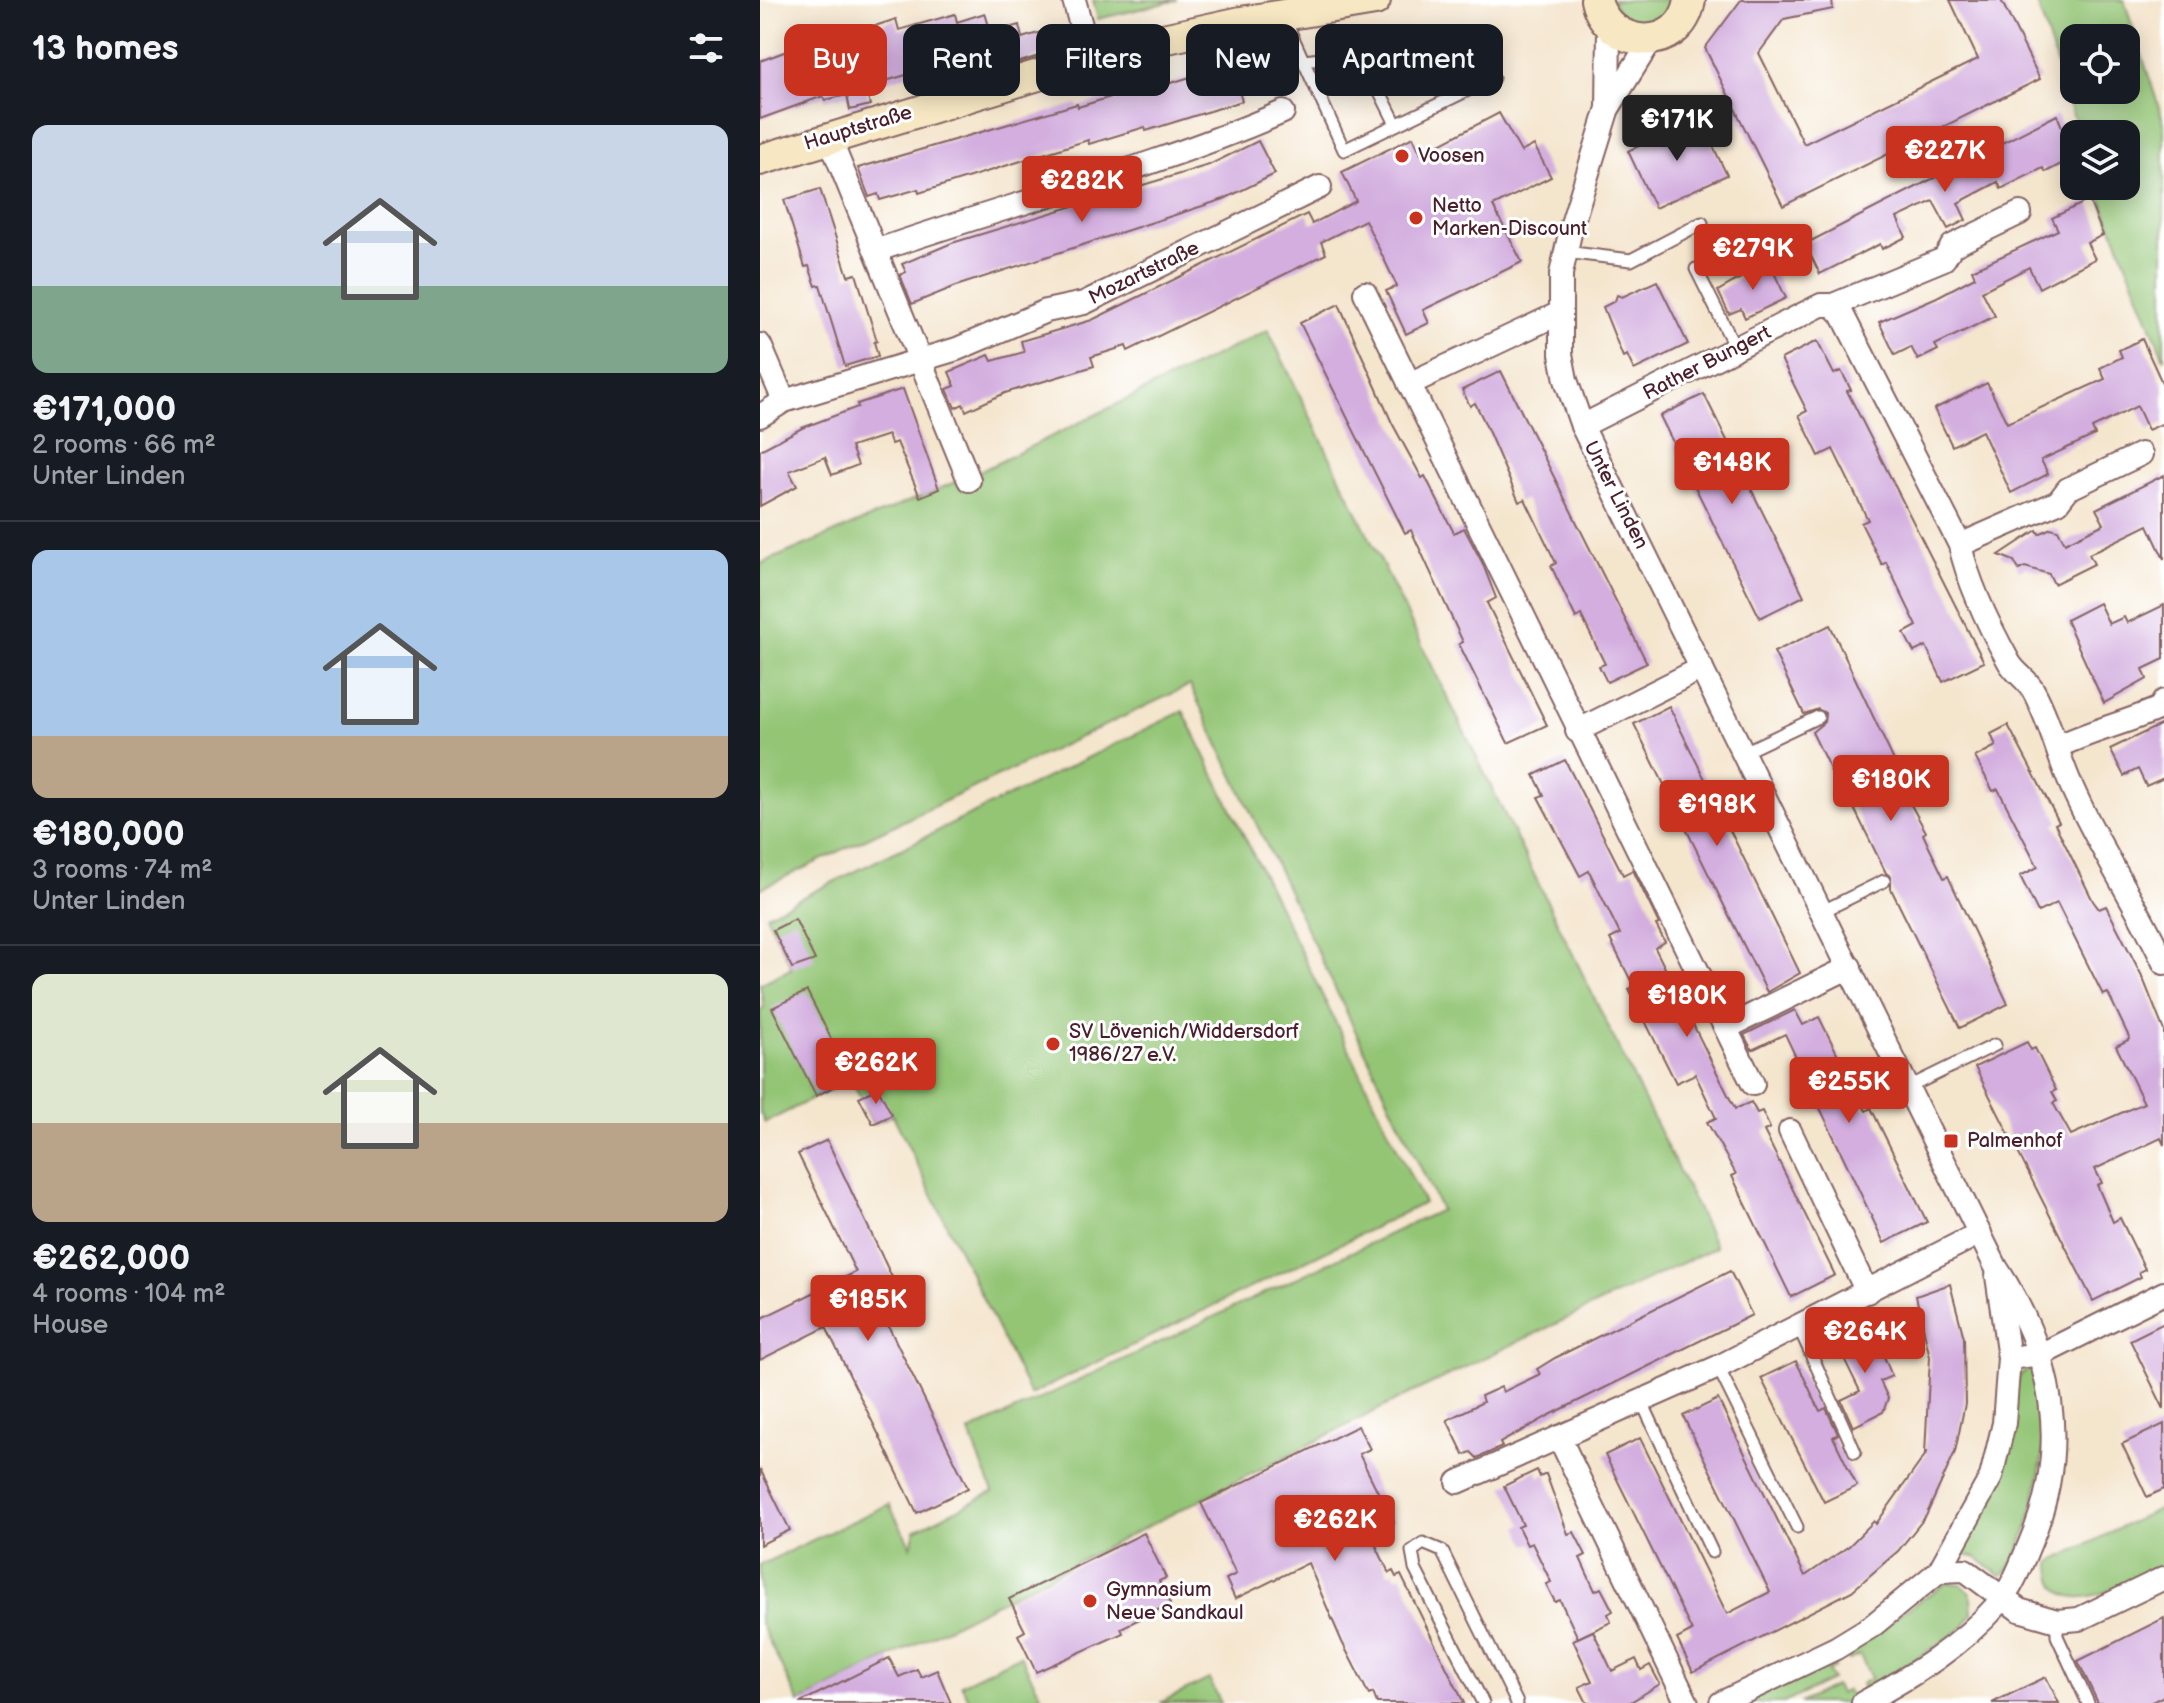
<!DOCTYPE html>
<html lang="en">
<head>
<meta charset="utf-8">
<style>
	:root { --surface:#171b24; --page:#20242c; --text:#f1f3f6; --muted:#9ea1a6; --line:#363941; --accent:#c8321e }
	body { margin:0; font-family:"Balsamiq Sans",sans-serif; background:var(--page); color:var(--text); height:100vh; display:flex; flex-direction:column; font-size:30px; white-space:nowrap }
	* { box-sizing:border-box; margin:0 }
	p { font-size:26px; color:var(--muted) }
	.icon { flex:none; width:44px; height:44px; fill:none; stroke:currentColor; stroke-width:2; stroke-linecap:round; stroke-linejoin:round }
	.map { position:relative; flex:1; overflow:hidden }
	.drawer { display:flex; flex-direction:column; background:var(--surface); width:760px }
	.drawer>* { flex:none }
	.top-card { position:absolute; left:24px; top:24px; width:760px; height:72px; display:flex; gap:16px }
	.fabs { position:absolute; left:1300px; top:24px; display:grid; gap:16px }
	.fabs a { display:grid; place-items:center; width:80px; height:80px; border-radius:16px; background:var(--surface); box-shadow:0 4px 20px #0003; font-size:40px }
	.price { position:absolute; translate:-50% -68px; padding:0 18px; border-radius:8px; background:var(--accent); color:#fff; font-size:26px; line-height:52px; filter:drop-shadow(0 2px 4px #0008) }
	.price::after { content:''; position:absolute; left:50%; top:48px; width:24px; height:18px; margin-left:-12px; background:inherit; clip-path:polygon(0 0,100% 0,50% 100%) }
	.price.active { background:#222; color:#fff }
	ul { padding:0; list-style:none }
	li { display:grid; align-content:center; gap:16px; height:424px; padding:0 32px }
	li+li { border-top:2px solid var(--line) }
	li span { display:grid; place-items:center; height:248px; border-radius:16px; color:#555 }
	li>.icon { margin-inline-start:auto }
	span .icon { width:144px; height:144px; fill:#fffc; stroke-width:1 }
	li b { font-size:34px }
	h2 { display:flex; justify-content:space-between; align-items:center; height:96px; padding:0 32px; font-size:34px }
	.chip { padding:0 28px; border-radius:16px; background:var(--surface); box-shadow:0 4px 20px #0003; font-size:28px; line-height:72px }
	.chip.active { background:var(--accent); color:#fff }
	main { display:flex; flex:1; min-height:0 }
	.map>svg:first-child { display:block }
	.green { fill:#93c575; stroke:#6e7250; stroke-width:2; fill-rule:evenodd }
	.building { fill:#d3aedf }
	.lines { fill:none; stroke-linecap:round; stroke-linejoin:round }
	.lane-casing { stroke:#866464; stroke-width:15 }
	.street-casing { stroke:#866464; stroke-width:26 }
	.secondary-casing { stroke:#866464; stroke-width:34 }
	.lane { stroke:#fff; stroke-width:11 }
	.street { stroke:#fff; stroke-width:22 }
	.secondary { stroke:#f7e8c3; stroke-width:30 }
	.poi-dot { fill:#c8321e; stroke:#fff; stroke-width:3 }
	.labels { text-anchor:middle; dominant-baseline:central; stroke-width:6; stroke-linejoin:round; paint-order:stroke }
	.street-label { font-size:20px; fill:#4a1f2b; stroke:#fff }
	.poi-label { font-size:20px; fill:#4a1f2b; stroke:#fff; text-anchor:start }
</style>
</head>
<body>
<main>
<section class="drawer">
<h2>13 homes<svg class="icon" aria-label="filters" viewBox="0 0 24 24"><path d="M4 7h16M4 17h16"/><circle cx="9" cy="7" r="2"/><circle cx="15" cy="17" r="2"/></svg></h2>
<ul>
<li><span style="background:linear-gradient(#c9d6e8 65%,#7fa58c 0)"><svg class="icon" aria-label="home" viewBox="0 0 24 24"><path d="M3 11l9-7 9 7M6 9v11h12V9"/></svg></span><div><b>€171,000</b><p>2 rooms · 66 m²</p><p>Unter Linden</p></div></li>
<li><span style="background:linear-gradient(#a9c7e8 75%,#b9a48a 0)"><svg class="icon" aria-label="home" viewBox="0 0 24 24"><path d="M3 11l9-7 9 7M6 9v11h12V9"/></svg></span><div><b>€180,000</b><p>3 rooms · 74 m²</p><p>Unter Linden</p></div></li>
<li><span style="background:linear-gradient(#dfe7d0 60%,#b9a48a 0)"><svg class="icon" aria-label="home" viewBox="0 0 24 24"><path d="M3 11l9-7 9 7M6 9v11h12V9"/></svg></span><div><b>€262,000</b><p>4 rooms · 104 m²</p><p>House</p></div></li>
</ul>
</section>
<div class="map">
<svg width="1404" height="1703" viewBox="0 0 1404 1703">
	<rect width="100%" height="100%" fill="#fff"/>
	<filter id="ink" filterUnits="userSpaceOnUse"><feTurbulence type="fractalNoise" baseFrequency=".0125" numOctaves="2"/><feDisplacementMap in="SourceGraphic" scale="16" xChannelSelector="R" yChannelSelector="G"/><feConvolveMatrix kernelMatrix="1 2 1 2 8 2 1 2 1" color-interpolation-filters="sRGB"/></filter>
	<filter id="wash" filterUnits="userSpaceOnUse"><feTurbulence type="fractalNoise" baseFrequency=".006" numOctaves="4" result="noise"/><feDisplacementMap in="SourceGraphic" scale="32" xChannelSelector="R" yChannelSelector="G"/><feGaussianBlur stdDeviation="1.8" result="paint"/><feColorMatrix in="noise" values="0 0 0 0 0 0 0 0 0 0 0 0 0 0 0 0 0 1.4 0 .05"/><feComposite in="paint" operator="in"/></filter>
	<g filter="url(#wash)">
		<rect width="100%" height="100%" fill="#f4e5cd"/>
		<g class="green">
			<path d="M 333,0 L 417,0 L 338,19 Z"/>
			<path d="M 852,0 L 912,0 L 902,17 L 878,24 L 858,12 Z"/>
			<path d="M 1276,0 L 1364,0 L 1404,123 L 1404,359 L 1336,186 L 1366,186 L 1366,134 L 1319,134 ZM 1314,38 L 1366,38 L 1366,90 L 1314,90 Z"/>
			<path d="M 508,330 L 956,1247 L 643,1397 L 39,1703 L 0,1623 L 0,1565 L 129,1504 L 151,1547 L 155,1530 L 233,1492 L 209,1432 L 681,1210 L 430,685 L 0,889 L 0,564 L 219,472 Z"/>
			<path d="M 423,711 L 664,1203 L 270,1395 L 133,1115 L 113,1124 L 91,1079 L 5,1123 L 0,1113 L 0,1010 L 4,1008 L 0,984 L 32,968 L 6,915 Z"/>
			<path d="M 1267,1370 L 1276,1373 C 1279,1389 1283,1406 1284,1422 C 1286,1456 1268,1556 1241,1576 L 1217,1558 L 1201,1554 L 1258,1378 Z"/>
			<path d="M 1404,1506 L 1404,1565 C 1376,1578 1290,1632 1291,1562 Z"/>
			<path d="M 1187,1583 L 1201,1584 L 1211,1594 L 1212,1613 L 1204,1627 L 1105,1693 L 1101,1684 L 1111,1678 L 1100,1655 L 1089,1660 L 1084,1651 Z"/>
			<path d="M 260,1655 L 283,1699 L 274,1703 L 211,1703 L 201,1684 Z"/>
			<path d="M 1071,1657 L 1075,1667 L 1068,1670 L 1072,1680 L 1024,1703 L 978,1703 Z"/>
			<path d="M 449,1679 L 461,1703 L 400,1703 Z"/>
			<path d="M 1075,1686 L 1079,1694 L 1087,1690 L 1092,1699 L 1084,1703 L 1040,1703 Z"/>
		</g>
		<g id="blocks">
			<g class="building">
				<path d="M 981,0 L 1072,0 L 1073,9 L 1024,19 L 999,53 L 1044,144 L 1218,59 L 1190,0 L 1241,0 L 1280,79 L 1023,206 L 945,48 Z"/>
				<path d="M 225,13 L 231,33 L 259,25 L 262,38 L 291,29 L 297,50 L 241,68 L 236,52 L 209,60 L 208,57 L 105,87 L 110,105 L 90,110 L 87,95 L 65,100 L 63,96 L 0,119 L 0,61 L 72,34 L 74,42 L 110,33 L 109,28 L 136,19 L 139,30 L 195,14 L 197,22 Z"/>
				<path d="M 479,62 L 487,85 L 478,88 L 482,101 L 386,131 L 385,127 L 329,144 L 328,140 L 159,193 L 158,189 L 120,200 L 118,194 L 109,197 L 98,168 L 317,104 L 318,107 L 374,90 L 375,94 Z"/>
				<path d="M 739,113 L 761,152 L 774,145 L 791,177 L 733,206 L 762,262 L 663,310 L 669,323 L 646,334 L 626,291 L 637,286 L 605,220 L 561,242 L 566,254 L 368,351 L 366,346 L 331,357 L 334,366 L 245,393 L 206,411 L 203,404 L 195,408 L 187,389 L 195,386 L 189,372 L 229,355 L 232,361 L 264,352 L 261,341 L 332,320 L 547,214 L 552,224 L 596,201 L 582,172 L 653,137 L 661,154 Z"/>
				<path d="M 1297,115 L 1311,148 L 1301,154 L 1305,162 L 1286,172 L 1283,168 L 1241,189 L 1238,182 L 1198,203 L 1206,220 L 1188,229 L 1173,201 L 1137,218 L 1146,237 L 1122,249 L 1120,244 L 1060,274 L 1045,244 Z"/>
				<path d="M 939,117 L 967,175 L 895,208 L 868,151 Z"/>
				<path d="M 498,141 L 515,174 L 464,199 L 196,286 L 152,304 L 140,275 L 146,272 L 142,264 L 192,243 L 449,165 Z"/>
				<path d="M 60,189 L 88,276 L 96,274 L 117,341 L 114,342 L 118,356 L 85,366 L 60,285 L 56,286 L 49,266 L 45,267 L 24,200 Z"/>
				<path d="M 1329,200 L 1343,235 L 1327,243 L 1335,259 L 1279,288 L 1269,267 L 1222,291 L 1235,316 L 1175,345 L 1178,350 L 1158,360 L 1151,347 L 1135,355 L 1119,322 L 1177,297 L 1215,277 L 1212,270 L 1298,230 L 1292,218 Z"/>
				<path d="M 1009,262 L 1026,298 L 985,318 L 981,309 L 969,314 L 958,291 Z"/>
				<path d="M 897,281 L 928,344 L 874,370 L 867,355 L 863,357 L 843,307 L 855,301 L 857,295 L 862,297 Z"/>
				<path d="M 579,304 L 632,423 L 662,478 L 665,476 L 694,533 L 704,528 L 722,562 L 736,598 L 727,603 L 787,725 L 748,743 L 699,644 L 703,642 L 651,530 L 645,533 L 540,323 Z"/>
				<path d="M 1382,339 L 1404,387 L 1404,423 L 1388,430 L 1377,406 L 1332,428 L 1335,435 L 1281,460 L 1288,474 L 1251,493 L 1222,431 L 1192,446 L 1174,409 L 1227,383 L 1247,423 L 1345,379 L 1340,368 L 1362,357 L 1359,350 Z"/>
				<path d="M 1057,341 L 1074,374 L 1081,371 L 1086,380 L 1091,390 L 1087,391 L 1224,662 L 1183,682 L 1166,646 L 1154,652 L 1144,633 L 1157,626 L 1126,562 L 1122,565 L 1101,523 L 1108,520 L 1073,449 L 1059,456 L 1039,415 L 1047,411 L 1021,359 Z"/>
				<path d="M 741,371 L 887,663 L 847,682 L 839,666 L 845,664 L 821,615 L 816,618 L 791,566 L 796,563 L 765,499 L 759,502 L 723,419 L 715,403 L 710,406 L 702,390 Z"/>
				<path d="M 143,389 L 179,489 L 160,497 L 137,442 L 131,444 L 128,435 L 91,447 L 98,465 L 72,475 L 65,457 L 29,471 L 37,486 L 0,506 L 0,450 L 42,428 L 98,407 L 97,404 Z"/>
				<path d="M 944,394 L 1044,596 L 1000,618 L 900,416 Z"/>
				<path d="M 1404,475 L 1404,559 L 1388,525 L 1329,554 L 1334,564 L 1294,584 L 1289,574 L 1265,567 L 1259,570 L 1254,561 L 1239,555 L 1277,530 L 1279,534 L 1291,528 L 1298,530 L 1305,543 L 1344,524 L 1336,509 Z"/>
				<path d="M 1339,603 L 1349,624 L 1364,617 L 1367,623 L 1404,605 L 1404,659 L 1383,669 L 1387,679 L 1344,703 L 1306,620 Z"/>
				<path d="M 1070,625 L 1136,765 L 1130,767 L 1166,832 L 1163,834 L 1168,845 L 1184,878 L 1188,876 L 1248,1004 L 1200,1028 L 1131,889 L 1131,877 L 1126,873 L 1085,790 L 1081,792 L 1052,732 L 1064,722 L 1065,713 L 1058,709 L 1044,714 L 1014,652 Z"/>
				<path d="M 909,706 L 1040,973 L 1007,992 L 874,724 Z"/>
				<path d="M 1404,723 L 1404,778 L 1386,786 L 1378,769 L 1364,776 L 1350,749 Z"/>
				<path d="M 1248,725 L 1299,822 L 1295,824 L 1333,901 L 1339,909 L 1346,906 L 1382,976 L 1404,1031 L 1404,1145 L 1401,1138 L 1335,1169 L 1342,1183 L 1337,1185 L 1353,1222 L 1360,1218 L 1385,1269 L 1379,1272 L 1381,1277 L 1333,1301 L 1215,1067 L 1267,1042 L 1271,1050 L 1275,1048 L 1296,1090 L 1292,1092 L 1297,1101 L 1293,1103 L 1311,1135 L 1384,1103 L 1356,1046 L 1370,1039 L 1348,993 L 1343,995 L 1297,903 L 1278,912 L 1260,876 L 1278,867 L 1238,789 L 1233,791 L 1215,757 L 1236,746 L 1231,734 Z"/>
				<path d="M 805,760 L 863,875 L 873,870 L 899,924 L 896,925 L 905,942 L 895,948 L 975,1109 L 991,1102 L 997,1113 L 1002,1111 L 1010,1128 L 1004,1131 L 1075,1275 L 1031,1297 L 972,1176 L 976,1174 L 947,1122 L 956,1118 L 935,1074 L 916,1083 L 869,989 L 874,987 L 850,939 L 860,934 L 829,871 L 820,876 L 778,797 L 784,795 L 774,775 Z"/>
				<path d="M 35,919 L 55,960 L 32,968 L 13,930 Z"/>
				<path d="M 47,991 L 91,1078 L 56,1096 L 12,1008 Z"/>
				<path d="M 1035,1010 L 1043,1025 L 1059,1017 L 1106,1111 L 1111,1108 L 1167,1222 L 1124,1243 L 1025,1034 L 992,1050 L 984,1035 Z"/>
				<path d="M 118,1088 L 132,1115 L 113,1124 L 99,1097 Z"/>
				<path d="M 67,1140 L 139,1292 L 117,1303 L 208,1488 L 157,1513 L 66,1327 L 0,1360 L 0,1319 L 96,1272 L 38,1154 Z"/>
				<path d="M 970,1271 L 992,1315 L 792,1414 L 740,1443 L 742,1447 L 717,1458 L 711,1452 L 704,1455 L 687,1420 L 723,1402 L 721,1396 L 741,1387 L 743,1392 L 780,1374 L 777,1369 L 795,1358 Z"/>
				<path d="M 1190,1284 L 1204,1338 L 1205,1404 L 1195,1452 L 1166,1516 L 1138,1551 L 1092,1591 L 933,1672 L 917,1639 L 932,1631 L 845,1455 L 880,1438 L 967,1614 L 992,1601 L 1010,1592 L 923,1416 L 958,1399 L 1045,1576 L 1089,1546 L 1114,1521 L 1116,1524 L 1168,1451 L 1165,1453 L 1170,1357 L 1156,1296 Z"/>
				<path d="M 1404,1323 L 1404,1409 L 1370,1340 Z"/>
				<path d="M 1111,1325 L 1132,1376 L 1120,1381 L 1128,1398 L 1123,1412 L 1093,1427 L 1081,1400 L 1100,1391 L 1076,1342 Z"/>
				<path d="M 1036,1361 L 1060,1411 L 1066,1408 L 1078,1434 L 1073,1437 L 1097,1486 L 1064,1502 L 1001,1378 Z"/>
				<path d="M 1404,1424 L 1404,1489 L 1387,1497 L 1362,1444 Z"/>
				<path d="M 598,1426 L 610,1449 L 599,1454 L 633,1522 L 610,1533 L 629,1573 L 633,1571 L 636,1577 L 641,1575 L 704,1703 L 617,1703 L 613,1693 L 609,1695 L 582,1642 L 548,1563 L 475,1599 L 466,1579 L 476,1574 L 441,1503 Z"/>
				<path d="M 0,1469 L 30,1530 L 0,1545 Z"/>
				<path d="M 777,1470 L 780,1477 L 786,1474 L 808,1534 L 814,1532 L 826,1555 L 820,1558 L 835,1591 L 841,1588 L 853,1611 L 848,1614 L 851,1622 L 818,1638 L 800,1600 L 795,1602 L 786,1584 L 791,1582 L 772,1543 L 767,1545 L 758,1527 L 763,1525 L 744,1486 Z"/>
				<path d="M 384,1533 L 406,1578 L 399,1581 L 410,1604 L 361,1628 L 363,1633 L 276,1672 L 258,1635 L 265,1631 L 249,1599 Z"/>
				<path d="M 1404,1618 L 1404,1696 L 1390,1703 L 1338,1703 L 1318,1661 Z"/>
				<path d="M 833,1631 L 852,1671 L 876,1659 L 881,1670 L 890,1665 L 900,1684 L 869,1703 L 827,1703 L 819,1687 L 832,1681 L 813,1640 Z"/>
				<path d="M 129,1658 L 139,1677 L 157,1669 L 161,1677 L 177,1670 L 191,1703 L 39,1703 Z"/>
				<path d="M 1286,1677 L 1299,1703 L 1232,1703 L 1269,1685 Z"/>
			</g>
		</g>
	</g>
	<g filter="url(#ink)">
		<use href="#blocks" fill-opacity="0" stroke="#866464" stroke-width="2"/>
		<g class="lines">
			<g class="lane-casing">
				<g id="lane">
					<path d="M 523,16 L 584,150 L 733,78 L 713,35 L 601,54 L 636,124"/>
					<path d="M 544,61 L 601,54"/>
					<path d="M 805,252 L 871,260 L 942,223"/>
					<path d="M 936,269 L 976,349"/>
					<path d="M 984,752 L 1058,717"/>
					<path d="M 1063,911 L 1124,881"/>
					<path d="M 1149,1087 L 1235,1045"/>
					<path d="M 1038,1325 L 1095,1452"/>
					<path d="M 958,1367 L 1037,1527"/>
					<path d="M 881,1400 L 952,1552"/>
					<path d="M 1297,1621 L 1297,1636 L 1328,1703"/>
					<path d="M 723,1703 L 655,1569 L 652,1551 L 663,1543 L 682,1551 L 757,1703"/>
				</g>
			</g>
			<g class="street-casing">
				<g id="street">
					<path d="M 314,0 L 330,58"/>
					<path d="M 849,27 L 848,108 L 812,224 L 801,274 L 801,354 L 806,380 L 822,426 L 1236,1267 C 1293,1354 1312,1445 1270,1543 C 1262,1562 1253,1587 1239,1603 C 1200,1647 1154,1675 1103,1703"/>
					<path d="M 849,107 L 891,40"/>
					<path d="M 69,137 L 209,480"/>
					<path d="M 118,250 C 253,203 392,169 523,112"/>
					<path d="M 605,293 L 993,1084"/>
					<path d="M 1073,305 L 1184,259 L 1192,246 L 1260,213"/>
					<path d="M 0,345 L 24,401"/>
					<path d="M 649,384 L 800,313"/>
					<path d="M 0,416 L 24,401 L 197,349 L 286,311 L 324,303 L 560,187"/>
					<path d="M 822,426 L 1061,305 L 1073,305 L 1082,314 L 1200,545 C 1209,585 1229,626 1249,662 C 1255,673 1267,679 1273,690 C 1290,720 1297,754 1311,785 C 1338,847 1376,902 1404,963"/>
					<path d="M 1200,545 L 1298,502 L 1308,489 L 1381,454"/>
					<path d="M 817,731 L 942,668"/>
					<path d="M 1299,746 C 1333,730 1366,723 1400,708 L 1404,701"/>
					<path d="M 968,1027 L 1090,967"/>
					<path d="M 1030,1131 L 1107,1292"/>
					<path d="M 1249,1358 L 1282,1354 L 1404,1293"/>
					<path d="M 799,1437 L 927,1703"/>
					<path d="M 698,1482 L 958,1367 L 1220,1233"/>
					<path d="M 1179,1571 L 1205,1570 L 1259,1610 L 1297,1621 L 1319,1619 L 1404,1578"/>
					<path d="M 961,1703 L 1076,1648 L 1112,1626 L 1179,1571 L 1231,1477 L 1244,1423 L 1249,1358 L 1237,1276"/>
				</g>
			</g>
			<g class="secondary-casing">
				<g id="secondary">
					<path d="M 836,0 C 848,50 921,55 930,0"/>
					<path d="M 0,160 L 380,44 L 481,22 L 615,0"/>
				</g>
			</g>
			<use href="#lane" class="lane"/>
			<use href="#street" class="street"/>
			<use href="#secondary" class="secondary"/>
		</g>
	</g>
	<g class="poi-dot">
		<circle cx="642" cy="156" r="8"/>
		<circle cx="656" cy="218" r="8"/>
		<circle cx="293" cy="1044" r="8"/>
		<rect x="1183" y="1133" width="16" height="16" rx="4"/>
		<circle cx="330" cy="1601" r="8"/>
	</g>
	<g class="labels">
		<g class="street-label">
			<text transform="translate(98 128) rotate(-17)">Hauptstraße</text>
			<text transform="translate(384 273) rotate(-26)">Mozartstraße</text>
			<text transform="translate(947 363) rotate(-27)">Rather Bungert</text>
			<text transform="translate(856 495) rotate(63)">Unter Linden</text>
		</g>
		<g class="poi-label">
			<text x="658" y="156">Voosen</text>
			<text x="672" y="206">Netto<tspan x="672" dy="23">Marken-Discount</tspan></text>
			<text x="309" y="1032">SV Lövenich/Widdersdorf<tspan x="309" dy="23">1986/27 e.V.</tspan></text>
			<text x="1207" y="1141">Palmenhof</text>
			<text x="346" y="1590">Gymnasium<tspan x="346" dy="23">Neue Sandkaul</tspan></text>
		</g>
	</g>
</svg>
<div class="fabs">
<a><svg class="icon" aria-label="locate" viewBox="0 0 24 24"><circle cx="12" cy="12" r="6"/><path d="M12 2v4M12 18v4M2 12h4M18 12h4"/></svg></a>
<a><svg class="icon" aria-label="layers" viewBox="0 0 24 24"><path d="M12 4l9 5-9 5-9-5zM3 14l9 5 9-5"/></svg></a>
</div>
<b class="price active" style="left:917px;top:163px">€171K</b>
<b class="price" style="left:1185px;top:194px">€227K</b>
<b class="price" style="left:322px;top:224px">€282K</b>
<b class="price" style="left:993px;top:292px">€279K</b>
<b class="price" style="left:972px;top:506px">€148K</b>
<b class="price" style="left:1131px;top:823px">€180K</b>
<b class="price" style="left:957px;top:848px">€198K</b>
<b class="price" style="left:927px;top:1039px">€180K</b>
<b class="price" style="left:116px;top:1106px">€262K</b>
<b class="price" style="left:1089px;top:1125px">€255K</b>
<b class="price" style="left:108px;top:1343px">€185K</b>
<b class="price" style="left:1105px;top:1375px">€264K</b>
<b class="price" style="left:575px;top:1563px">€262K</b>
<div class="top-card">
<a class="chip active">Buy</a>
<a class="chip">Rent</a>
<a class="chip">Filters</a>
<a class="chip">New</a>
<a class="chip">Apartment</a>
</div>
</div>
</main>
</body>
</html>
